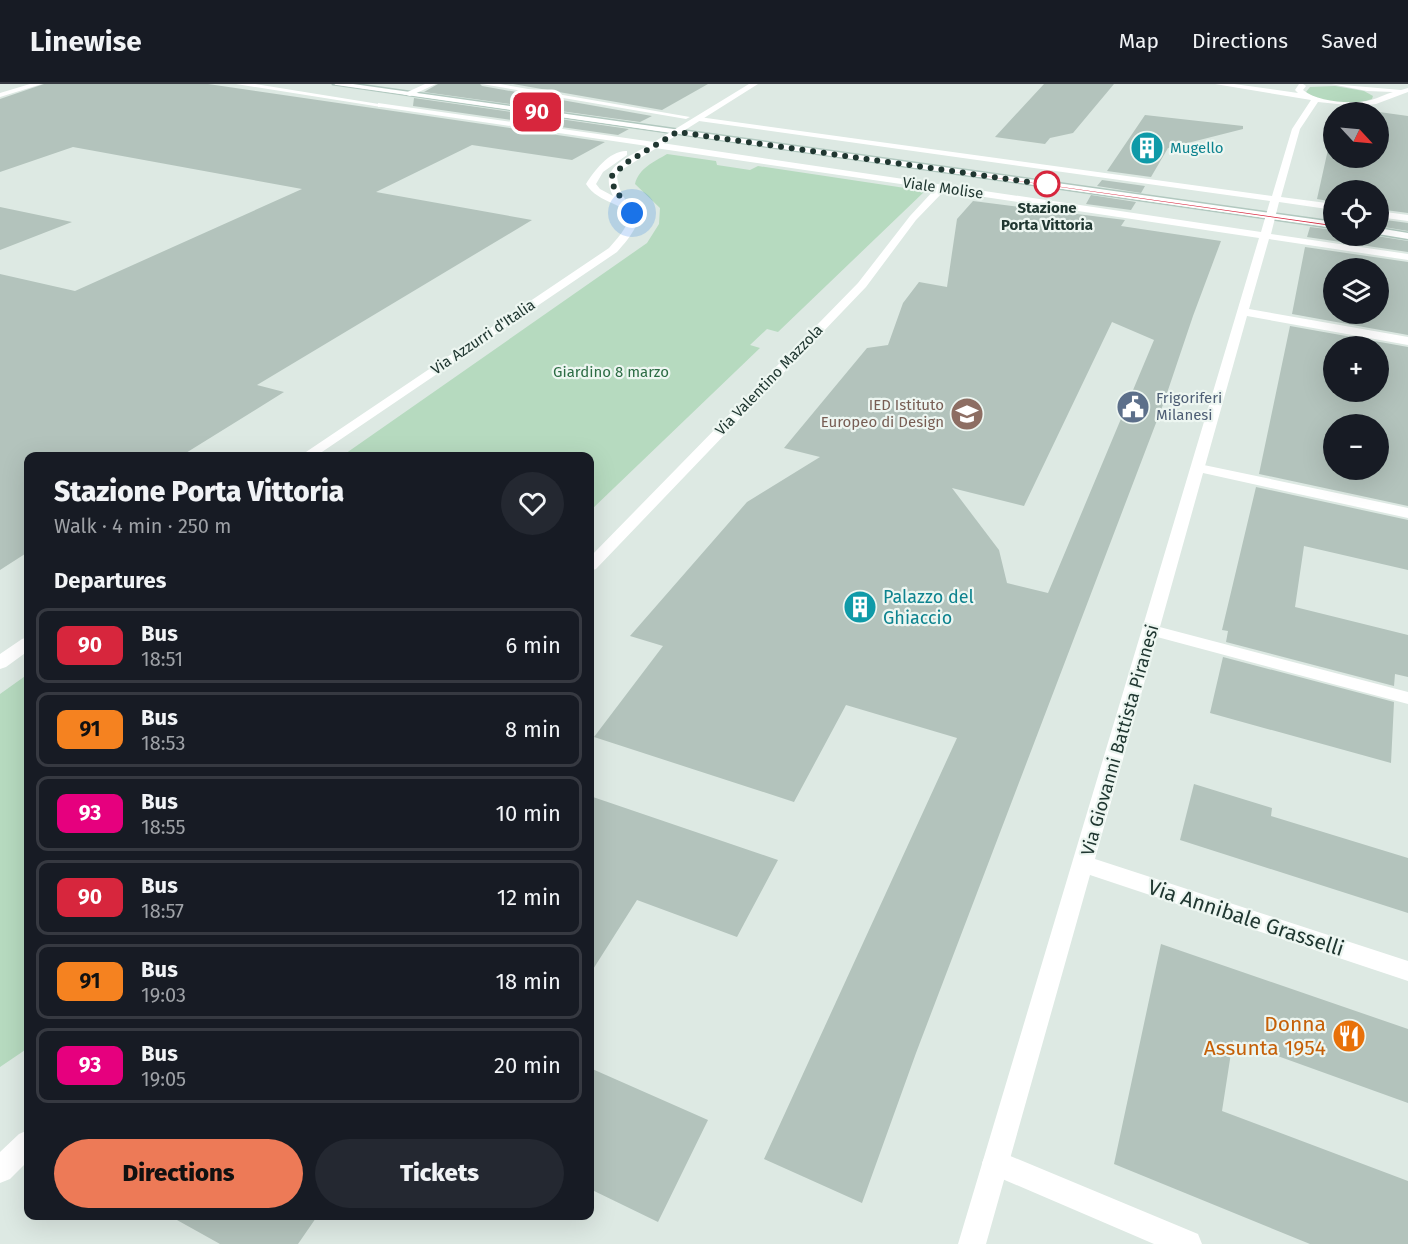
<!DOCTYPE html>
<html lang="en">
<head>
<meta charset="utf-8">
<style>
	body { margin:0; font-family:"Fira Sans",sans-serif; background:#242831; color:#f1f3f6; height:100vh; display:flex; flex-direction:column; font-size:22px; white-space:nowrap }
	* { box-sizing:border-box; margin:0 }
	p { font-size:20px; color:#9ea1a6 }
	.icon { flex:none; width:33px; height:33px; fill:none; stroke:currentColor; stroke-width:2; stroke-linecap:round; stroke-linejoin:round }
	.map { position:relative; flex:1; overflow:hidden }
	.sheet { position:absolute; left:24px; top:368px; width:570px; height:768px; display:flex; flex-direction:column; background:#171b24; border-radius:12px; box-shadow:0 6px 24px #0002 }
	.sheet>* { flex:none }
	.badge { padding:0 12px; border-radius:9px; font-size:21px; line-height:39px }
	.needle { width:39px; rotate:116deg }
	.buttons { position:absolute; left:1323px; top:18px; display:grid; gap:12px }
	.buttons a { display:grid; place-items:center; width:66px; height:66px; border-radius:50%; background:#171b24; box-shadow:0 6px 24px #0002; font-size:30px }
	.you { position:absolute; width:30px; height:30px; margin:-15px; border:4px solid #fff; border-radius:50%; background:#1a73e8; box-shadow:0 0 0 9px #1a73e833 }
	.map>.badge { position:absolute; translate:-50% -50%; box-shadow:0 0 0 3px #fff }
	h2 { padding:0 30px; font-size:22px; line-height:54px }
	.round { display:grid; place-items:center; flex:none; width:63px; height:63px; border-radius:32px; background:#242831 }
	.overview { display:flex; align-items:center; justify-content:space-between; height:102px; padding:0 30px }
	h1 { font-size:28px; font-weight:800; line-height:45px }
	.primary-button { display:flex; gap:12px; margin-top:auto; padding:12px 30px }
	.primary-button a { flex:1; height:69px; border-radius:36px; background:#ed7a57; color:#111; font-size:24px; font-weight:800; line-height:69px; text-align:center }
	.primary-button a+a { background:#242831; color:#f1f3f6 }
	ul { padding:0; list-style:none }
	li { display:flex; align-items:center; gap:18px; height:75px; margin:0 12px 9px; padding:0 18px; border:3px solid #363941; border-radius:12px }
	li div { flex:1 }
	li b { display:block; font-size:22px }
	li em { font-style:normal }
	li .badge { min-width:66px; font-weight:700; text-align:center }
	header { display:flex; align-items:center; gap:36px; box-sizing:border-box; height:84px; padding:0 30px; background:#171b24; border-bottom:2px solid #363941 }
	header strong { font-size:28px }
	nav { display:flex; gap:33px; margin-inline-start:auto; font-size:21px }
	.map>svg:first-child { display:block }
	.green { fill:#b6dabf }
	.building { fill:#b3c3bc; fill-rule:evenodd }
	.lines { fill:none; stroke-linecap:round; stroke-linejoin:round }
	.secondary-casing { stroke:#b1c8bf; stroke-width:3 }
	.service { fill:#fff; fill-rule:evenodd }
	.minor { fill:#fff; fill-rule:evenodd }
	.tertiary { fill:#fff; fill-rule:evenodd }
	.secondary { fill:#fff; fill-rule:evenodd }
	.line { fill:#d7263d; stroke:#fff; stroke-width:1.5 }
	.walk { stroke:#203731; stroke-width:6; stroke-dasharray:0 10.8 }
	.stop-dot { fill:#fff; stroke:#d7263d; stroke-width:3 }
	.labels { text-anchor:middle; stroke-width:4.5; stroke-linejoin:round; paint-order:stroke }
	.far-culture-label { font-size:15px; fill:#0d838f; stroke:#edf6f1; text-anchor:start }
	.far-street-label { font-size:15px; fill:#203731; stroke:#edf6f1 }
	.far-stop-label { font-size:15px; font-weight:bold; fill:#203731; stroke:#edf6f1 }
	.far-park-label { font-size:15px; fill:#2c6c44; stroke:#edf6f1 }
	.far-service-label { font-size:15px; fill:#4e5e75; stroke:#edf6f1; text-anchor:start }
	.far-education-label { font-size:15px; fill:#785e54; stroke:#edf6f1; text-anchor:end }
	.culture-label { font-size:18px; fill:#0d838f; stroke:#edf6f1; text-anchor:start }
	.street-label { font-size:18px; fill:#203731; stroke:#edf6f1 }
	.near-street-label { font-size:21px; fill:#203731; stroke:#edf6f1 }
	.near-food-label { font-size:21px; fill:#c56008; stroke:#edf6f1; text-anchor:end }
</style>
</head>
<body>
<header>
<strong>Linewise</strong>
<nav><a>Map</a><a>Directions</a><a>Saved</a></nav>
</header>
<div class="map">
<svg width="1408" height="1160" viewBox="0 0 1408 1160">
	<rect width="100%" height="100%" fill="#dde9e3"/>
	<!-- green -->
	<path class="green" d="M1335,2L1364,7L1373,12L1372,15C1354,22 1321,20 1306,8L1310,3Z
		M667,70L716,77L717,81L750,86L758,82L925,107L778,248L767,245L750,261L760,264L590,427V372H342L647,159L659,140L660,124L635,100C639,84 654,78 667,70Z
		M28,590V964L0,983V610Z"/>
	<!-- building -->
	<path class="building" d="M44,0H208L605,58L572,76L472,61L376,108L532,136L257,301L284,308L181,372H28V468L0,486V190L75,207L302,105L73,63L0,88V15Z
		M438,0H480L482,2L652,32L640,38L424,8Z
		M513,0H708L662,26Z
		M1044,0H1114L1073,49L1050,54L1045,60L995,53Z
		M414,14L629,45L618,51L413,22Z
		M1379,28L1408,32V129L1378,125V106H1334V118L1317,115L1331,52H1334V74H1378Z
		M1145,31L1243,42V45L1168,64L1151,93L1107,87Z
		M1102,96L1145,102L1141,109L1097,102Z
		M1091,111L1136,118L1131,126L1086,120Z
		M973,117L1125,136L1121,142L1221,157L1193,232L1164,318L916,969L862,1119L764,1075L957,654L846,621L794,718L594,653L663,562L630,552L747,418L820,373L784,364L867,264L888,261L903,219L919,198L947,203L957,135ZM1112,238L1154,256L1048,509L1007,499L999,466L952,404L1024,422Z
		M0,123L72,138L0,166Z
		M1378,135L1408,139V147L1378,142Z
		M1310,143L1334,146V152H1376L1408,157V168L1307,153Z
		M1305,163L1408,178V251L1292,230ZM1334,184H1378V230H1334Z
		M1290,242L1408,263V422L1259,390ZM1334,262H1378V308H1334ZM1334,340H1378V386H1334Z
		M1256,403L1408,436V486L1304,462L1295,523L1408,551V593L1395,590L1394,602L1226,558L1228,547L1222,546Z
		M1223,573L1394,618L1391,679L1210,629Z
		M1194,700L1272,724L1271,732L1408,774V829L1180,756Z
		M590,712L778,776L737,853L637,816L590,890Z
		M1161,860L1408,945V1019L1233,956L1222,1027L1408,1097V1160H1310L1114,1080Z
		M590,984L708,1036L658,1138L590,1105Z
		M168,1131H318L298,1160H220Z"/>
	<g class="lines">
		<defs>
			<path id="secondary" d="M333,0H353L1334,138V144Z
				M1378,144L1408,149V155L1378,150Z"/>
		</defs>
		<!-- secondary casing -->
		<use href="#secondary" class="secondary-casing"/>
		<!-- service -->
		<path class="service" d="M1199,380L1408,424V434L1194,387L1192,384L1194,381Z
			M1152,541L1408,608V620L1146,550L1143,546L1146,542Z
			M996,1066L1198,1150L1202,1160H1154L986,1088L982,1079L986,1070Z"/>
		<!-- minor -->
		<path class="minor" d="M236,0H255L385,21L381,23Z
			M425,0H436L410,12L403,10Z
			M482,0H500L690,33L686,35Z
			M1215,0H1234L1298,9L1295,6L1299,0H1303L1306,2L1303,6C1317,18 1353,21 1371,16C1378,14 1386,10 1393,8L1367,7L1331,0L1401,6L1408,4V8L1376,20L1357,22L1318,18L1300,45L1281,113L1334,120V126L1279,118L1271,150L1408,170V176L1269,155L1249,225L1408,253V261L1247,232L1095,775L1408,877V897L1090,791L986,1160H958L1259,154L944,107L916,136L866,203L596,485L590,487V473L858,199L910,132L935,105L655,64L651,61L655,58L1261,148L1270,117L699,37L695,35L699,33L1272,112L1292,45L1311,16Z
			M1378,127L1408,131V137L1378,133Z
			M28,1046V1077L10,1095L0,1099V1068L19,1050Z"/>
		<!-- tertiary -->
		<path class="tertiary" d="M30,0H42L0,13V9Z
			M749,0H758L620,87L617,92C621,133 660,121 617,168L316,372H300L609,164C656,114 604,129 586,100C594,87 610,66 627,67V71L603,88L596,100L600,105L613,112C598,83 626,75 647,62L381,23H378V19L654,58Z
			M28,553V567L6,583L0,585V570L22,555Z"/>
		<!-- secondary -->
		<use href="#secondary" class="secondary"/>
	</g>
	<!-- line -->
	<path class="line" d="M335,0H337L1337,141L1334,143Z"/>
	<g class="lines">
		<!-- walk -->
		<path class="walk" d="M632,129L614,104L612,92L626,79L677,48L1057,102L1047,100"/>
	</g>
	<!-- icons -->
	<defs>
		<symbol id="building-disc" viewBox="-11 -11 22 22"><circle r="9.5" fill="#0f9aa8" stroke="#edf6f1"/><path d="M-4-6H4V6H1V3H-1V6H-4ZM-2.5-4.3h1.7v1.8h-1.7ZM.8-4.3h1.7v1.8H.8ZM-2.5-1h1.7V.8h-1.7ZM.8-1h1.7V.8H.8Z" fill="#fff"/></symbol>
		<symbol id="civic-disc" viewBox="-11 -11 22 22"><circle r="9.5" fill="#5c6f8a" stroke="#edf6f1"/><path d="M-.6-6.5H3V-4.5H.6V-3L4-1V1h2V6H-6V1h2V-1L-.6-3ZM-1.2 2.5V6h2.4V2.5Z" fill="#fff"/></symbol>
		<symbol id="school-disc" viewBox="-11 -11 22 22"><circle r="9.5" fill="#8d6e63" stroke="#edf6f1"/><path d="M0-5L7-2L0 1L-7-2ZM-4 1L0 2.5L4 1V4Q0 6-4 4Z" fill="#fff"/></symbol>
		<symbol id="restaurant-disc" viewBox="-11 -11 22 22"><circle r="9.5" fill="#e8710a" stroke="#edf6f1"/><path d="M-5-6h1v4h1v-4h1v4h1v-4h1v5L-1.5 .5V6h-2V.5L-5-1ZM5-6V6H3V1.5H1.5Q1.5-4 5-6Z" fill="#fff"/></symbol>
	</defs>
	<g fill-rule="evenodd">
		<use href="#building-disc" x="1128" y="45" width="38" height="38"/>
		<use href="#civic-disc" x="1114" y="304" width="38" height="38"/>
		<use href="#school-disc" x="948" y="311" width="38" height="38"/>
		<use href="#building-disc" x="841" y="504" width="38" height="38"/>
		<use href="#restaurant-disc" x="1330" y="933" width="38" height="38"/>
	</g>
	<!-- markers -->
	<circle class="stop-dot" cx="1047" cy="100" r="12"/>
	<g class="labels">
		<!-- far-culture labels -->
		<g class="far-culture-label">
			<text x="1170" y="69">Mugello</text>
		</g>
		<!-- far-street labels -->
		<g class="far-street-label">
			<text transform="translate(943 104) rotate(8)" y="5">Viale Molise</text>
			<text transform="translate(483 253) rotate(-34)" y="5">Via Azzurri d'Italia</text>
			<text transform="translate(769 296) rotate(-46)" y="5">Via Valentino Mazzola</text>
		</g>
		<!-- far-stop labels -->
		<g class="far-stop-label">
			<text x="1047" y="129">Stazione<tspan x="1047" dy="17">Porta Vittoria</tspan></text>
		</g>
		<!-- far-park labels -->
		<g class="far-park-label">
			<text x="611" y="293">Giardino 8 marzo</text>
		</g>
		<!-- far-service labels -->
		<g class="far-service-label">
			<text x="1156" y="319">Frigoriferi<tspan x="1156" dy="17">Milanesi</tspan></text>
		</g>
		<!-- far-education labels -->
		<g class="far-education-label">
			<text x="944" y="326">IED Istituto<tspan x="944" dy="17">Europeo di Design</tspan></text>
		</g>
		<!-- culture labels -->
		<g class="culture-label">
			<text x="883" y="519">Palazzo del<tspan x="883" dy="21">Ghiaccio</tspan></text>
		</g>
		<!-- street labels -->
		<g class="street-label">
			<text transform="translate(1120 656) rotate(-74)" y="6">Via Giovanni Battista Piranesi</text>
		</g>
		<!-- near-street labels -->
		<g class="near-street-label">
			<text transform="translate(1246 834) rotate(18)" y="7">Via Annibale Grasselli</text>
		</g>
		<!-- near-food labels -->
		<g class="near-food-label">
			<text x="1326" y="947">Donna<tspan x="1326" dy="24">Assunta 1954</tspan></text>
		</g>
	</g>
</svg>
<div class="buttons">
<a><svg class="needle" viewBox="-14 -14 28 28"><path d="M0-13l5 13h-10z" fill="#e53935"/><path d="M0 13l5-13h-10z" fill="#9ea1a6"/></svg></a>
<a><svg class="icon" aria-label="locate" viewBox="0 0 24 24"><circle cx="12" cy="12" r="6"/><path d="M12 2v4M12 18v4M2 12h4M18 12h4"/></svg></a>
<a><svg class="icon" aria-label="layers" viewBox="0 0 24 24"><path d="M12 4l9 5-9 5-9-5zM3 14l9 5 9-5"/></svg></a>
<a>+</a>
<a>−</a>
</div>
<div class="you" style="left:632px;top:129px"></div>
<b class="badge" style="left:537px;top:28px;background:#d7263d;color:#fff">90</b>
<section class="sheet">
<div class="overview"><div><h1>Stazione Porta Vittoria</h1><p>Walk · 4 min · 250 m</p></div><a class="round"><svg class="icon" aria-label="heart" viewBox="0 0 24 24"><path d="M12 20l-8-8c-3-5 5-10 8-4 3-6 11-1 8 4z"/></svg></a></div>
<h2>Departures</h2>
<ul>
<li><span class="badge" style="background:#d7263d;color:#fff">90</span><div><b>Bus</b><p>18:51</p></div><em>6 min</em></li>
<li><span class="badge" style="background:#f58220;color:#111">91</span><div><b>Bus</b><p>18:53</p></div><em>8 min</em></li>
<li><span class="badge" style="background:#e6007e;color:#fff">93</span><div><b>Bus</b><p>18:55</p></div><em>10 min</em></li>
<li><span class="badge" style="background:#d7263d;color:#fff">90</span><div><b>Bus</b><p>18:57</p></div><em>12 min</em></li>
<li><span class="badge" style="background:#f58220;color:#111">91</span><div><b>Bus</b><p>19:03</p></div><em>18 min</em></li>
<li><span class="badge" style="background:#e6007e;color:#fff">93</span><div><b>Bus</b><p>19:05</p></div><em>20 min</em></li>
</ul>
<div class="primary-button"><a>Directions</a><a>Tickets</a></div>
</section>
</div>
</body>
</html>
